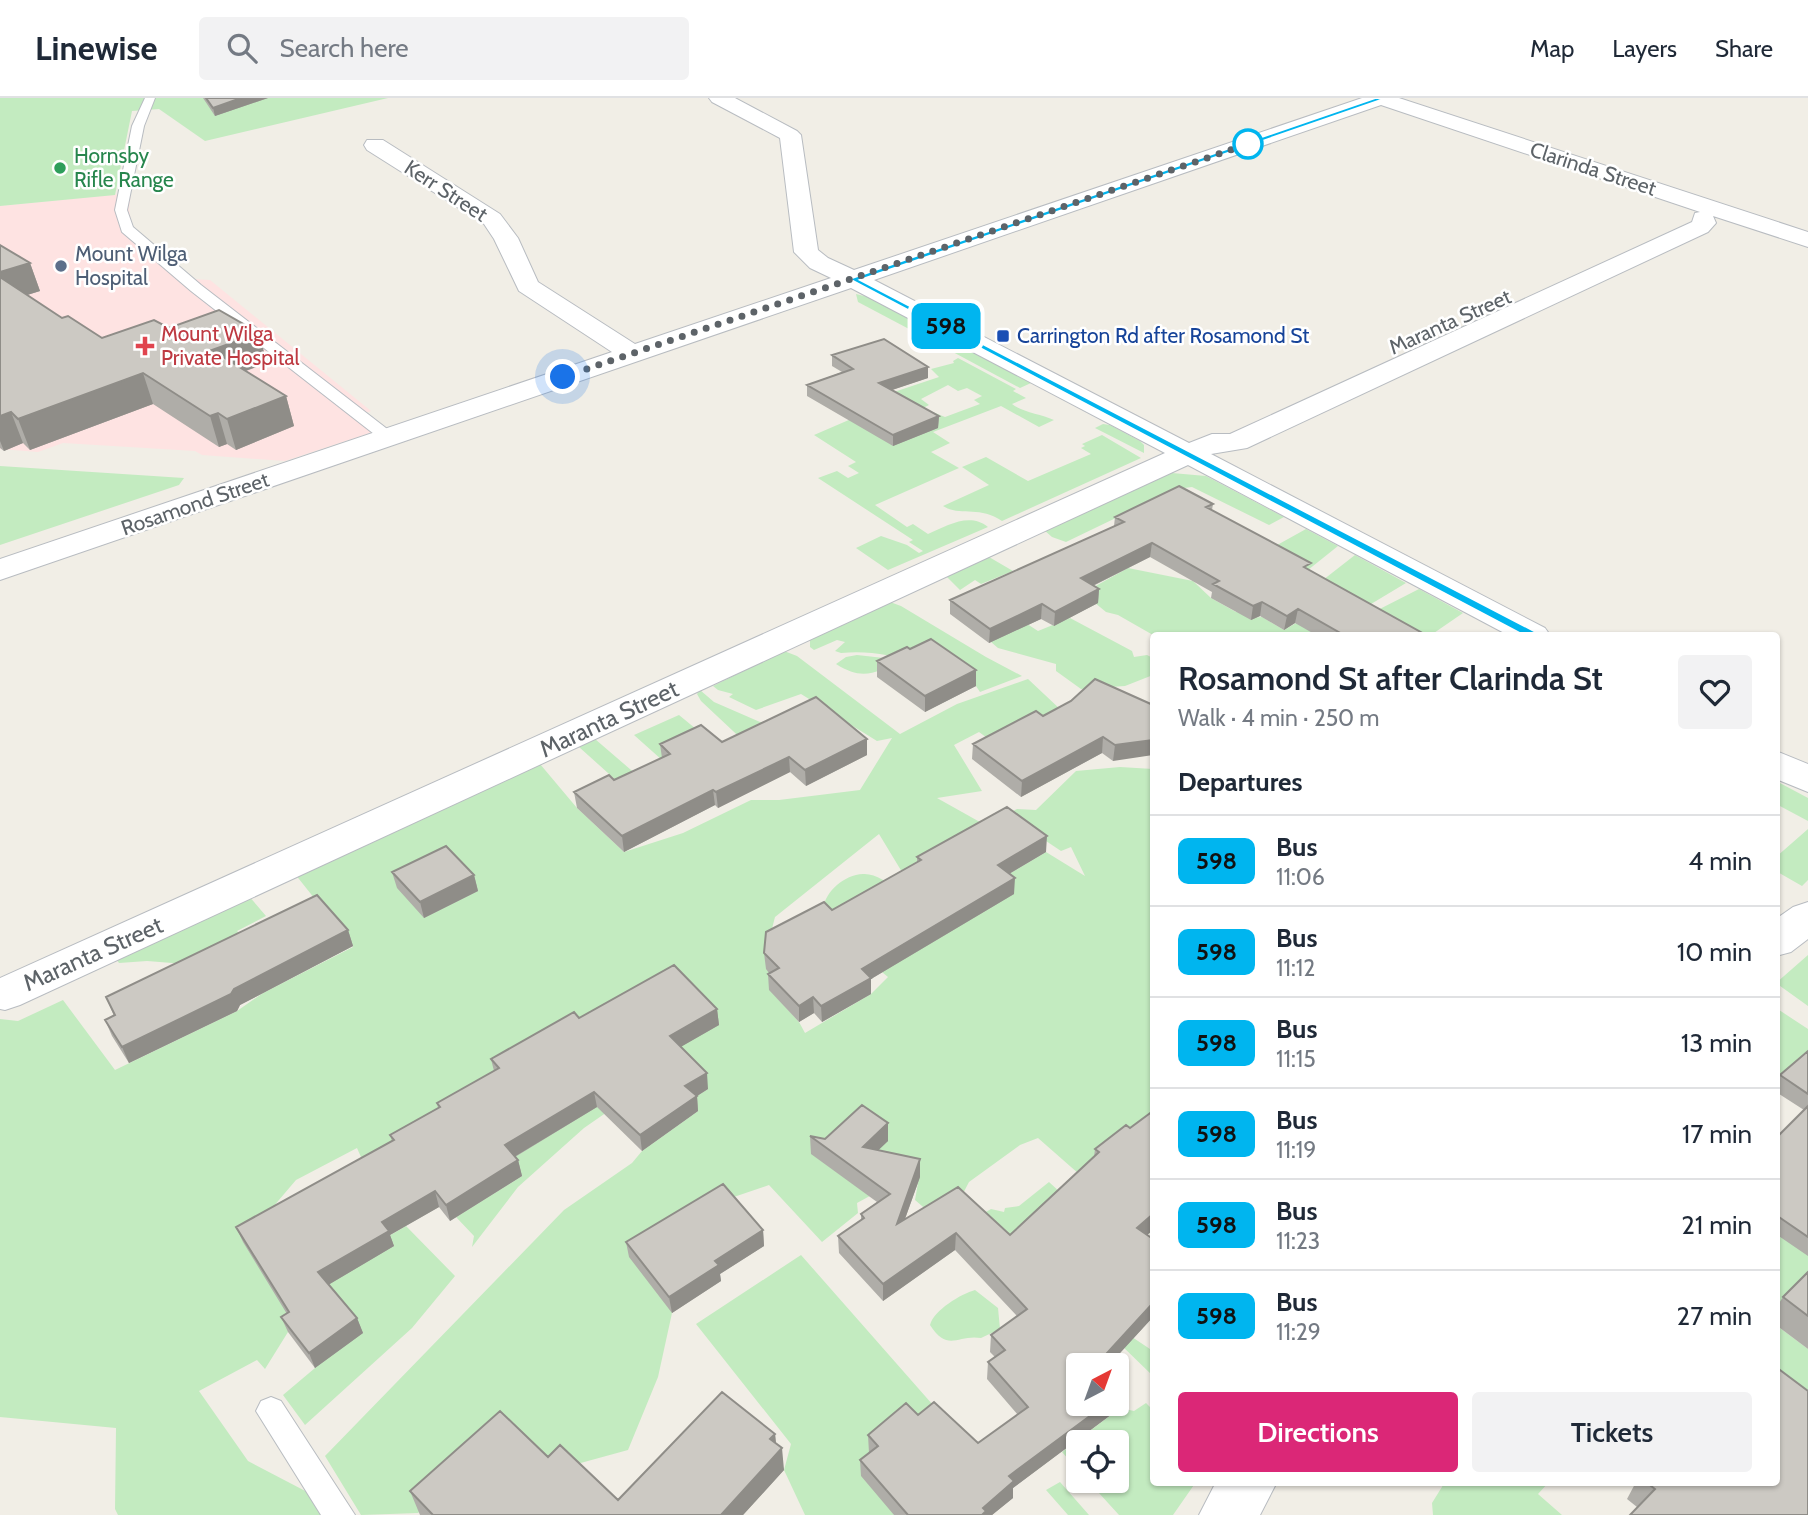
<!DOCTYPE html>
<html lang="en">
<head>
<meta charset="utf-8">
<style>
	body { margin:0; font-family:Cabin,sans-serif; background:#f2f2f3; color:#1f2937; height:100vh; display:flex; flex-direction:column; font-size:26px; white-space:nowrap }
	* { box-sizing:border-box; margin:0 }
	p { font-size:23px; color:#747a83 }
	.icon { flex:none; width:38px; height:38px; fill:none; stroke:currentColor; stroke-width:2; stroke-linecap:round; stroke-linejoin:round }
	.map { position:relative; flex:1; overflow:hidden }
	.drawer { position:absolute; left:1150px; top:534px; width:630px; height:854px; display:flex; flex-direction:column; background:#fff; border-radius:7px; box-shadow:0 2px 5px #0004 }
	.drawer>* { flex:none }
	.badge { padding:0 14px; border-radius:10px; font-size:24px; line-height:46px }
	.needle { width:46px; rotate:41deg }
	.fabs { position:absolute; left:1066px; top:1255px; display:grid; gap:14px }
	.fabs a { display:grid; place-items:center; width:63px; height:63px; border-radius:7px; background:#fff; box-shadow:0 2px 5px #0004; font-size:35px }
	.you { position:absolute; width:35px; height:35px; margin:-18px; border:5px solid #fff; border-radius:50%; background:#1a73e8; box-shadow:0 0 0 10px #1a73e833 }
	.map>.badge { position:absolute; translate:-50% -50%; box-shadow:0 0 0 4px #fff }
	h2 { padding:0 28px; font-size:26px; line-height:63px }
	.round { display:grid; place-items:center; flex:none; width:74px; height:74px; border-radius:7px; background:#f2f2f3 }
	.head { display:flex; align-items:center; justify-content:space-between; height:119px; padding:0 28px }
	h1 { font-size:33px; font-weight:600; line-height:52px }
	.cta { display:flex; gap:14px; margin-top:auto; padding:14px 28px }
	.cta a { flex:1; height:80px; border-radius:7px; background:#db2777; color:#fff; font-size:28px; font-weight:600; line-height:80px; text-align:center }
	.cta a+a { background:#f2f2f3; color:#1f2937 }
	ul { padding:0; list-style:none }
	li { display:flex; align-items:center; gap:21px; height:91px; padding:0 28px; border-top:2px solid #e0e1e3 }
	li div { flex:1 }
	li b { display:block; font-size:26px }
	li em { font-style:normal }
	li .badge { min-width:77px; font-weight:700; text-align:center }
	header { display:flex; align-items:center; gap:42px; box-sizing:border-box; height:98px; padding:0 35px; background:#fff; border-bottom:2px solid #e0e1e3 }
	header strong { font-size:33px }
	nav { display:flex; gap:38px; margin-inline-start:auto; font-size:24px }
	.search { width:490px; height:63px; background:#f2f2f3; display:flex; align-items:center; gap:18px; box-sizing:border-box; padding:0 24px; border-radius:7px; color:#747a83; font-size:26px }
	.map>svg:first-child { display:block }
	.medical { fill:#fee3e2 }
	.green { fill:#c3ebc0; fill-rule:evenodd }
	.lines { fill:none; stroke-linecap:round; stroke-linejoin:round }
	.lane-casing { stroke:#b8bcc1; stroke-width:2 }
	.street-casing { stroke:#b8bcc1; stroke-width:2 }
	.lane { fill:#fff; fill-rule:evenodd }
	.street { fill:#fff; fill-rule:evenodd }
	.wall { fill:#afada8 }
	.shaded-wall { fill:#8f8d88 }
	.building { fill:#ccc9c3; stroke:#8f8d88; stroke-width:2 }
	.line { fill:#00b5ef; stroke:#fff; stroke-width:2 }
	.walk { stroke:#5d6368; stroke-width:7; stroke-dasharray:0 12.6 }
	.stop-dot { fill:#fff; stroke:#00b5ef; stroke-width:3.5 }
	.leisure-dot { fill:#2e9e5b; stroke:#fff; stroke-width:2.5 }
	.service-dot { fill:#5c6f8a; stroke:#fff; stroke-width:2.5 }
	.transit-dot { fill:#1a4fb4; stroke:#fff; stroke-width:2.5 }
	.health-dot { fill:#e0444e; stroke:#fff; stroke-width:2.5 }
	.labels { text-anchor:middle; stroke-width:5; stroke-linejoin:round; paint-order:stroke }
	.far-leisure-label { font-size:21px; fill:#27864d; stroke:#fff; text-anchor:start }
	.far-street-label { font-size:21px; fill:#5d6368; stroke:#fff }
	.far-service-label { font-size:21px; fill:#4e5e75; stroke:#fff; text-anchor:start }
	.far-health-label { font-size:21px; fill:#be3a42; stroke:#fff; text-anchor:start }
	.far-transit-label { font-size:21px; fill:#164399; stroke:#fff; text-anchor:start }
	.street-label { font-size:24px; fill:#5d6368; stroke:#fff }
</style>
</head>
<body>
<header>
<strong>Linewise</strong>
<div class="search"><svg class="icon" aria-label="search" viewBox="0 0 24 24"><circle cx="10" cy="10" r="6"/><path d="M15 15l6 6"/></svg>Search here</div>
<nav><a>Map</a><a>Layers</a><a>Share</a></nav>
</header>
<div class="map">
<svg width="1808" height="1417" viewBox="0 0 1808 1417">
	<rect width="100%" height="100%" fill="#f1eee6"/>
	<!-- medical -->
	<path class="medical" d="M131,95L129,111L132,129L193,181L210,182L371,313L366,315L385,330L285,363L202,357L195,353L63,345L38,354L0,351V108Z"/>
	<!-- green -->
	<path class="green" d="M0,0H388L205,43L159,11L132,13L115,97L0,108Z
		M856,196L868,199L938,235L926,240L858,204Z
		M950,242L1031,285L1020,290L938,246Z
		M958,260L1016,291L1013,293L1026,300L1012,306C1022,314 1041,316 1054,322L1039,329L1001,308L933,334L950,345L931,354L959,370L875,407L907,429L913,426L928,436C947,428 969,414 988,429L888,472L856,450L881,438L907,447L919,455L923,453L909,444L913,442L818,380L837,373L848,380L859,375L848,368L856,364L814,337L872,312L885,297L939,279L931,271L954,265L953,263ZM948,287L958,293L967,290L982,298L974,302L980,306L945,319L923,310L929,307L921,301Z
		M1103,326L1110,327L1140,343L1144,347V355L1095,330Z
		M1102,337L1141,360L1002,423C979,407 960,419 943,408L989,387L962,369L986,359L1028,383L1091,356L1081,350L1085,348L1082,346Z
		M0,368L184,380L179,387L0,447Z
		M1172,375L1206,378L1284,419L1269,427L1192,389L1176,391L1066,444L1052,439L1044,432Z
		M1306,431L1338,448L1303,476L1263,455Z
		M1355,457L1406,485L1371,506L1314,489Z
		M989,459L1013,473L981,486L975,482L960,492L946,478Z
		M1128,470L1193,483L1211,500L1236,514L1238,512L1251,520L1262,519L1284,532L1303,521L1329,537H1153L1118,517L1106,514L1083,495Z
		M1419,491L1463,515L1431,537H1396L1364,519Z
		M890,504L901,508L986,559L1022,578L980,594L976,588C931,570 890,550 841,555L835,553L845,544L837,542L814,552L810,549V542Z
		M1070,520L1132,553L1134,559L1147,557L1153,560V577L1125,588L1081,591L1056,573V566L998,550L991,544L1021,522L1038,533Z
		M784,553L797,558L900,636L957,606L1028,581L1061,612L998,648L979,634L954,647L982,693L937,700L987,728L902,774L879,736L775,819L767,850L768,873L780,886L770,892L799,924L805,935L871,896L888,879L877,870L823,810C826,793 844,777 863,776C875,775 888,785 898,791L907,859L1013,796L997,783L1046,754L1085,778L1071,749L1061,753L1019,725L1009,715L1017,711L1036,712L1076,673L1120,669L1153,671V1138L1120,1112L1038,1040L1020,1047L969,1084L957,1107L936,1120L915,1102L919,1079L890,1087L857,1105L858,1115L822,1144L769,1087L725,1102L672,1215L658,1279L628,1352L566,1369L506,1336L418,1415L361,1417L325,1358L564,1112L632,1065L642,1053L698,1013L690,1002L708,991L659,978L584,1030L518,1089L472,1149L474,1138L456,1119L522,1078L368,1075L357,1050L296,1082L243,1144L387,1139L406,1128L455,1178L412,1230L305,1327L283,1297L315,1270L334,1202L288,1234L265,1271L257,1262L199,1293L248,1363L311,1396L326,1417H118L115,1411L116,1330L0,1319V921L18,923L63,902L115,972L237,913L263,895L353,849L295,776L540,666L577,710L624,754L683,735L751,702H779L860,692L892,640L877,643L801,596L756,612L729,599L733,596L718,592L713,588Z
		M857,557L902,562C875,575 863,583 836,566L846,559Z
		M700,592L714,604L760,624H768L749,648L701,603L697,596Z
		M679,617L707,640L662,662L634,637Z
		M595,641L645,684L628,693L579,649Z
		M1776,683L1808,700V723L1776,706Z
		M1808,731V782L1802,788L1776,773V759Z
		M248,797L266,818L237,833L250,848L185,866L147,863L119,865L114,858Z
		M1808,857V908L1776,885Z
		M1776,910L1808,931V960L1776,988Z
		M1049,1084L1061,1095L1058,1170L979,1118L991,1111L1004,1114L1005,1110L1019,1108Z
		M1776,1136L1808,1150V1183L1776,1215Z
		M801,1157L940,1315L878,1364L894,1417H805L784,1372L791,1346L696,1226Z
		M975,1192L998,1210L1000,1231L981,1240C958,1236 948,1255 930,1227C934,1212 961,1196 975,1192Z
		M1776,1227L1808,1251V1327L1776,1303Z
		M1132,1239L1153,1253V1278L1121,1247Z
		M1146,1305L1153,1312V1384H1196L1173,1417H1119L1088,1383L1116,1382V1344H1078V1372L1062,1354L1120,1310L1134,1313Z
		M1060,1384L1089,1417H1068L1046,1392Z
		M1445,1384H1549L1538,1396L1562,1417H1433L1432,1405Z"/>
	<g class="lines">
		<defs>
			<path id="lane" d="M145,0H155L144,28L127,112L133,129L201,187L395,337L397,340L395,343H383L191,193L122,134L115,112L132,28Z
				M271,1299L281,1303L355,1417H321L256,1313L261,1303Z"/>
			<path id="street" d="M709,0H735L797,33L801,37L818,152L828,160L854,172L1362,0H1399L1808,134V149L1713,118L1716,125L1708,134L1247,350L1211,356L1545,530L1550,537H1508L1188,367L20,907L5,912L0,911V880L1165,355L851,190L0,482V461L612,254L519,193L494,141L484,126L367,52L364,47L367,42H383L500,116L518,140L538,184L635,246L831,180L810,170L794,154L780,40L712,4ZM1381,7L1700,114L1695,115L1692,124L1230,336H1212L1189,345L874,182Z
				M1776,653L1808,666V694L1776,681Z
				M1808,804V841L1791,854L1776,858V821L1793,809Z
				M1216,1384H1277L1260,1417H1199Z"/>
		</defs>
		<!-- lane casing -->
		<use href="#lane" class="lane-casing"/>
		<!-- street casing -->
		<use href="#street" class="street-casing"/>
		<!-- lane -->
		<use href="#lane" class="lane"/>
		<!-- street -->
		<use href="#street" class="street"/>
	</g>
	<!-- wall -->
	<path class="wall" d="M203,0H268L215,18Z
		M0,147L30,165L40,193L27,197L62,220L102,240L169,230L267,265L246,273L286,298L294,328L236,352L227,346L219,349L153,306L30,352L23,345L4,353L0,350Z
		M832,257L928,280L892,292L939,318L938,330L893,348L807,298V287L842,274L832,268Z
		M1213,406L1212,412L1309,472L1426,537H1316L1295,525L1284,532L1260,518L1251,522L1211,500L1212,494L1150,459L1093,488L1099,491L1098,505L1054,528L1041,521L989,545L950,516V502L1114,428L1115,419Z
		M910,551L976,588L925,614L877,579V563Z
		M1153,607L1113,663L1102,655L1021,699L972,661L973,646L1043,618Z
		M867,641V657L806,688L790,674L718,710L715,707L624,754L577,710L574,694L614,682L662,660L660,646Z
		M1046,754L1009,776L1014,796L871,881V896L822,924L814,915L799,924L769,892L768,876L769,875L766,871L764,855L832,812L917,764V759Z
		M392,774L474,777L478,793L424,820L397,790Z
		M348,832L353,848L240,907L237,913L129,965L112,938L105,922L114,918L106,899Z
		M717,911L719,927L680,949L708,991L697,998L698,1013L642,1053L597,1009L515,1059L518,1062L522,1078L450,1123L439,1109L390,1137L394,1148L328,1187L357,1220L363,1235L315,1270L288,1234L281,1219L287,1216L243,1144L236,1129L392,1043L390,1037L438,1010L437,1005L494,973L491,961L579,920Z
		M1808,953V1158L1776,1136V1040L1804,1012L1776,994V984L1780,977Z
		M1153,1013V1132L1147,1137L1153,1141V1219L1109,1267H1078L1120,1310L1013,1390V1400L992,1417H894L861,1378L860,1362L869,1355L868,1337L918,1317L978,1345L1018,1317L987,1281L988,1264L995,1259L990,1254L991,1237L1017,1218L955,1152L883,1203L839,1155L838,1138L861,1122V1116L877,1104L811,1056L810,1038L825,1041L888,1043L878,1052L920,1079L905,1121L1010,1137L1094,1059L1095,1051L1130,1030Z
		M763,1132L764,1148L720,1176L721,1183L672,1215L629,1159L626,1144Z
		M1808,1174V1251L1776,1227V1210L1783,1199Z
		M775,1336L776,1346L784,1372L743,1417H420L410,1393L548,1359L618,1402Z
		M1636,1384H1776L1637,1409L1627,1401Z"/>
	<!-- shaded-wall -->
	<path class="shaded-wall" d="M241,0H268L215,18L213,10Z
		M30,165L40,193L5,204L0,189V174Z
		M259,235L267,265L220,282L212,252Z
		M928,269V280L880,296L879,285Z
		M143,275L153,306L30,352L18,321Z
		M286,298L294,328L236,352L227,321Z
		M11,314L23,345L4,353L0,343V318Z
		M218,315L227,346L219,349L210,318Z
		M939,318L938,330L893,348V337Z
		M1152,445L1150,459L1080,494L1081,480Z
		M1099,491L1098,505L1054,528L1055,514Z
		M1262,504L1260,518L1251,522L1253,508Z
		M1042,506L1041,521L989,545L990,531Z
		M1298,511L1295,525L1284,532L1287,518Z
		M976,572V588L925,614V598Z
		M1103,639L1102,655L1021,699L1022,683Z
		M867,641V657L806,688L805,672Z
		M1153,642V657L1113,663L1115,647Z
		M789,659L790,674L718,710L716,694Z
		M713,692L715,707L624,754L622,738Z
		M1047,738L1046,754L997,783L998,767Z
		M474,777L478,793L424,820L420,804Z
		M1015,780L1014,796L871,881V896L822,924L821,908L862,871Z
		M348,832L353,848L240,907L237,913L129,965L122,949Z
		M813,899L814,915L799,924V908Z
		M717,911L719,927L672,954L670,938Z
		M707,975L708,991L697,998L698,1013L642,1053L640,1037L685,988Z
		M594,994L597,1009L509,1062L505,1047Z
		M888,1025V1043L863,1067V1049Z
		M920,1061V1079L897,1143V1126Z
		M518,1062L522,1078L450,1123L446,1107Z
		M435,1093L439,1109L390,1137L394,1148L323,1190L318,1174L382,1124Z
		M1153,1116V1132L1135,1147L1137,1130Z
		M763,1132L764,1148L720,1176L721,1183L672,1215L669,1199L715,1163Z
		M956,1135L955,1152L883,1203V1186Z
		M1153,1205V1219L1109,1267H1097Z
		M357,1220L363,1235L315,1270L309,1255Z
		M1123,1293L1120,1310L1013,1390V1400L992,1417H982L983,1410L1009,1378L1106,1306H1116V1298Z
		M775,1336L777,1355L782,1350L784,1372L743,1417H721Z"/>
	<!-- building -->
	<path class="building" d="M206,0H241L213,10Z
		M0,147L30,165L0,174Z
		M0,179L62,220L68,218L102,240L154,222L169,230L219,212L259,235L212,252L286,298L227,321L218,315L210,318L143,275L18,321L11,314L0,318Z
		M884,241L928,269L879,285L939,318L893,337L807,287L853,271L832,257Z
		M1179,388L1213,406L1206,409L1311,465L1304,469L1426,537H1344L1298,511L1287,518L1262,504L1253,508L1213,486L1219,483L1152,445L1081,480L1099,491L1055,514L1042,506L990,531L950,502L1124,424L1115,419Z
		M931,541L976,572L925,598L877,563L907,549L910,551Z
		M1095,581L1153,607V642L1115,647L1103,639L1022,683L973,646L1036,613L1043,618L1071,603Z
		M816,599L867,641L805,672L789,659L716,694L713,692L622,738L574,694L609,677L614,682L670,656L660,646L701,627L722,644Z
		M1007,709L1047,738L998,767L1015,780L862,871L871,880L821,908L813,899L799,908L768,876L779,870L764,855L766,834L824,804L832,812L921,762L917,759Z
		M446,748L474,777L420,804L392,774Z
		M317,797L348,832L234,891L231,896L122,949L105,922L115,917L106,899Z
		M674,867L717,911L670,938L707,975L685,988L697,998L640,1037L594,994L505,1047L518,1062L446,1107L435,1093L382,1124L389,1133L318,1174L357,1220L309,1255L281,1219L289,1214L236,1129L394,1042L390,1037L440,1009L437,1005L499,970L491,961L574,914L579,920Z
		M1808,953V996L1780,977Z
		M862,1007L888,1025L863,1049L920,1061L897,1126L958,1089L1010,1137L1099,1054L1095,1051L1126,1027L1130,1030L1153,1013V1116L1137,1130L1153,1141V1205L1097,1266L1098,1267H1078V1306H1106L1009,1378L1014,1383L983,1410L986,1413L982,1417H908L860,1362L878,1348L868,1337L906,1305L918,1317L934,1304L978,1345L1028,1309L988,1264L1005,1252L991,1237L1027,1211L956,1135L883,1186L838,1138L864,1120L861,1116L890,1096L810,1038L825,1041Z
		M1808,1008V1139L1776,1117V1040Z
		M723,1086L763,1132L715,1163L719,1167L669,1199L626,1144Z
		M1808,1174V1218L1783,1199Z
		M1776,1269L1808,1293V1417H1630L1655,1391L1646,1384H1776Z
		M1116,1287L1123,1293L1116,1298Z
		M722,1294L775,1336L770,1341L782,1350L721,1417H433L410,1393L500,1313L548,1359L560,1347L618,1402Z"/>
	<!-- line -->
	<path class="line" d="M1375,0H1378L1384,1L860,182L1538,535V540H1529L849,181Z"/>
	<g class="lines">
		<!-- walk -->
		<path class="walk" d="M563,279L1248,46"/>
	</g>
	<!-- markers -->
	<circle class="stop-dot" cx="1248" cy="46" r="14"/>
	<circle class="leisure-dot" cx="60" cy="70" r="7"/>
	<circle class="service-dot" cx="61" cy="168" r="7"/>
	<rect class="transit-dot" x="996" y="231" width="14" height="14" rx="3.5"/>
	<path class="health-dot" d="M141.5 237.5h7v7h7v7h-7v7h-7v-7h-7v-7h7z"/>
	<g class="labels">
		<!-- far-leisure labels -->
		<g class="far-leisure-label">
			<text x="74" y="65">Hornsby<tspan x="74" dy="24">Rifle Range</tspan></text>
		</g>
		<!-- far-street labels -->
		<g class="far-street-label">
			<text transform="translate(1593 71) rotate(18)" y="7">Clarinda Street</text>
			<text transform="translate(446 93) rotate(33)" y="7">Kerr Street</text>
			<text transform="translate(1450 224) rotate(-24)" y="7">Maranta Street</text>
			<text transform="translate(195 406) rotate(-19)" y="7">Rosamond Street</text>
		</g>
		<!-- far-service labels -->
		<g class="far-service-label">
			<text x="75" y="163">Mount Wilga<tspan x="75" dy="24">Hospital</tspan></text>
		</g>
		<!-- far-health labels -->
		<g class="far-health-label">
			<text x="161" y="243">Mount Wilga<tspan x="161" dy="24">Private Hospital</tspan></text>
		</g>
		<!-- far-transit labels -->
		<g class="far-transit-label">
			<text x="1017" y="245">Carrington Rd after Rosamond St</text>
		</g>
		<!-- street labels -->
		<g class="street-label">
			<text transform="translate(609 621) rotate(-25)" y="8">Maranta Street</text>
			<text transform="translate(93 856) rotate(-24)" y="8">Maranta Street</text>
		</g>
	</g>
</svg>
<div class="fabs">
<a><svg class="needle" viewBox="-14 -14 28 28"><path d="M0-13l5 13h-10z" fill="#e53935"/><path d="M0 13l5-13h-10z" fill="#747a83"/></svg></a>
<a><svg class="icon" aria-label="locate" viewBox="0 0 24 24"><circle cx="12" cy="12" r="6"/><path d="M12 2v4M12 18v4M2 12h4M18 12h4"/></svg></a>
</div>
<div class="you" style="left:563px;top:279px"></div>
<b class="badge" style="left:946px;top:228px;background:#00b5ef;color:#111">598</b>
<section class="drawer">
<div class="head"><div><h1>Rosamond St after Clarinda St</h1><p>Walk · 4 min · 250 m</p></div><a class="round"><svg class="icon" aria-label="heart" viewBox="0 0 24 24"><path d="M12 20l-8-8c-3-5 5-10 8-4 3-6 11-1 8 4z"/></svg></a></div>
<h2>Departures</h2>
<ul>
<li><span class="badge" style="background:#00b5ef;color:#111">598</span><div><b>Bus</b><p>11:06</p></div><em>4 min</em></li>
<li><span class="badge" style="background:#00b5ef;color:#111">598</span><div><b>Bus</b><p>11:12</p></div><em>10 min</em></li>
<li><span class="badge" style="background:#00b5ef;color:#111">598</span><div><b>Bus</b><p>11:15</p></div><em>13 min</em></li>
<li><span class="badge" style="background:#00b5ef;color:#111">598</span><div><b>Bus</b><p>11:19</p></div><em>17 min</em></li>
<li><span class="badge" style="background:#00b5ef;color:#111">598</span><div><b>Bus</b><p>11:23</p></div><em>21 min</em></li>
<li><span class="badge" style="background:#00b5ef;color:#111">598</span><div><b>Bus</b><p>11:29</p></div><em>27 min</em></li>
</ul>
<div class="cta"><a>Directions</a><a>Tickets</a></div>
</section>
</div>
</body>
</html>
